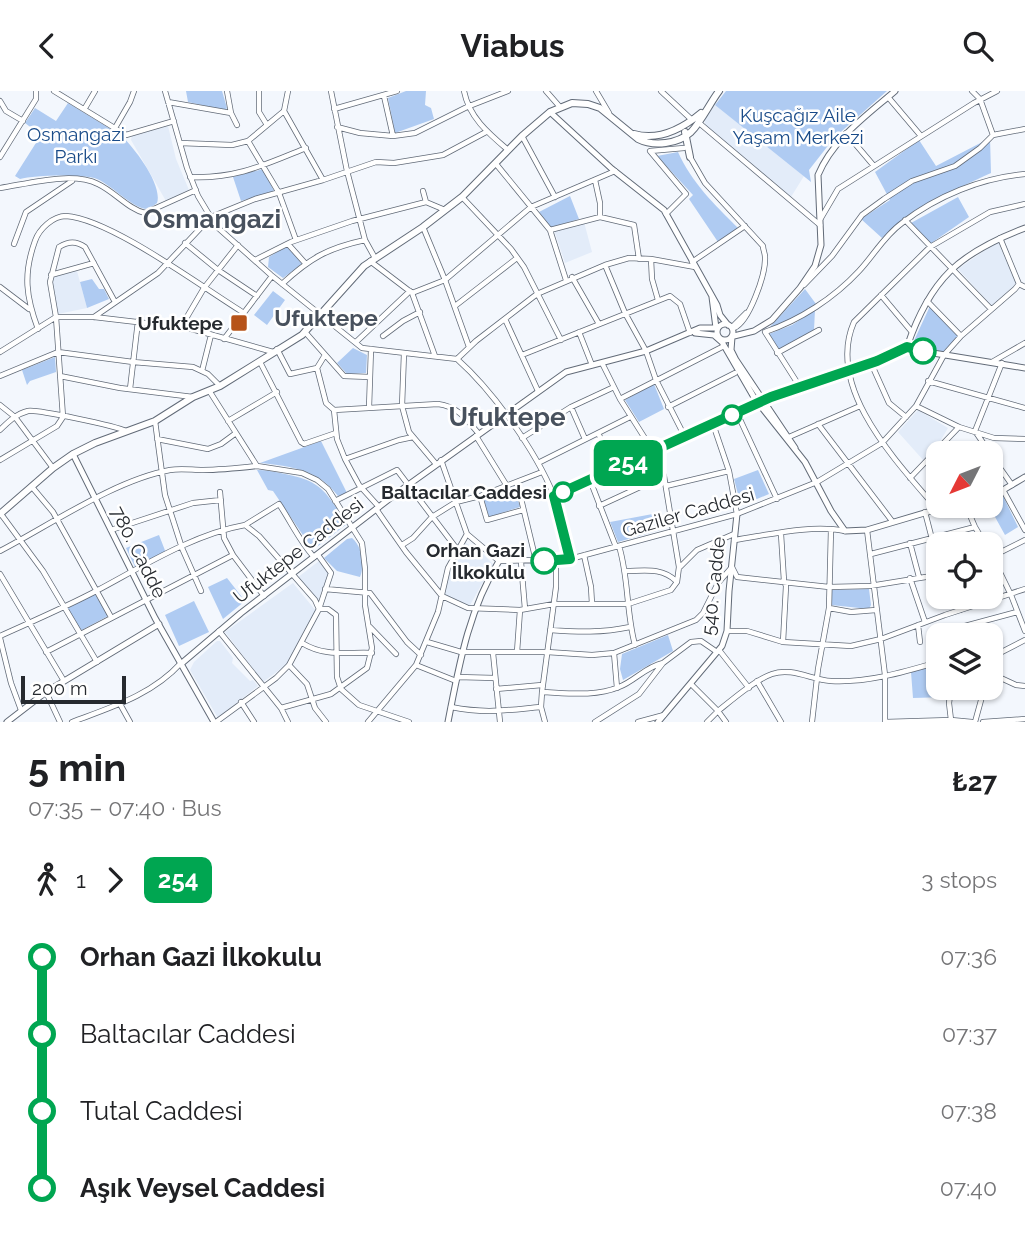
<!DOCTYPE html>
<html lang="en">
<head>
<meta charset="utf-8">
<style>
	body { margin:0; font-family:Raleway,sans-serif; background:#f6f6f6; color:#202124; height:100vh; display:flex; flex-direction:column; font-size:26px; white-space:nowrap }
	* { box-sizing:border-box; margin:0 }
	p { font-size:23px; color:#757577 }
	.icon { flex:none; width:38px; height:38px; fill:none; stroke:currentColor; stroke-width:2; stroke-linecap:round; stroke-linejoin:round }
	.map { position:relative; height:631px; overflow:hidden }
	.panel { display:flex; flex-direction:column; background:#fff; flex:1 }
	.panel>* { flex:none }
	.badge { padding:0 14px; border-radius:10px; font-size:24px; line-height:46px }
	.needle { width:46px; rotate:228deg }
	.buttons { position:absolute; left:926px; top:350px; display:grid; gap:14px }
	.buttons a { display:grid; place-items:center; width:77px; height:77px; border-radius:14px; background:#fff; box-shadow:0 2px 5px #0004; font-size:35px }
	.scale { position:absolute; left:21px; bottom:18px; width:105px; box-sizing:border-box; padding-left:7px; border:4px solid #262a2f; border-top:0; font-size:19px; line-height:24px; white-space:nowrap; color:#262a2f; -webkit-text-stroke:5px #fff; paint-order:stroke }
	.map>.badge { position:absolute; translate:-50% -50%; box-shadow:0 0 0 4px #fff }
	.legs { display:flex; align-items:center; gap:10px; height:77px; padding:0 28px; font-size:23px }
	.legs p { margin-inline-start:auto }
	.summary { display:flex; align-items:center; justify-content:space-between; height:119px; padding:0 28px }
	h1 { font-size:38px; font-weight:700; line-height:52px }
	ul { padding:0 28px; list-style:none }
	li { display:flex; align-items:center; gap:24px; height:77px; font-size:26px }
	li i { display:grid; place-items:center; width:10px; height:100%; margin:0 9px; background:currentColor }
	li i::after { content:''; width:18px; height:18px; margin:-9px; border:5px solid; border-radius:50%; background:#fff }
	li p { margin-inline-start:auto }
	li:first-child i { background:linear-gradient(#0000 50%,currentColor 0) }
	li:last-child i { background:linear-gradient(currentColor 50%,#0000 0) }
	header { display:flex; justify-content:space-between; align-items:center; height:91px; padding:0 28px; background:#fff; font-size:32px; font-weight:700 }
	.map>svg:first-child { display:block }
	.built { fill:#e3ecf9 }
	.green { fill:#afcbf2 }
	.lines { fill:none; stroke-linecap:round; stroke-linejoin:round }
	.minor-casing { stroke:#626b78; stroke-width:6 }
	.tertiary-casing { stroke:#626b78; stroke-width:7 }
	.secondary-casing { stroke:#626b78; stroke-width:8 }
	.minor { stroke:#fff; stroke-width:4.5 }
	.tertiary { stroke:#fff; stroke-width:5 }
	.secondary { stroke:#fff; stroke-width:6 }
	.line-1-casing { stroke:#fff; stroke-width:16 }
	.line-1 { stroke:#00a651; stroke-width:10 }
	.poi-dot { fill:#b65319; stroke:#fff; stroke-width:2.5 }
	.stop-1-dot { fill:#fff; stroke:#00a651; stroke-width:3.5 }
	.labels { text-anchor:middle; stroke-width:5; stroke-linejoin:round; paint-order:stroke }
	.park-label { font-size:19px; fill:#194b89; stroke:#fff }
	.poi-label { font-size:19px; font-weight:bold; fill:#262a2f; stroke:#fff; text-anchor:end }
	.stop-label { font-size:19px; font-weight:bold; fill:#262a2f; stroke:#fff; text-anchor:end }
	.street-label { font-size:19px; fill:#262a2f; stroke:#fff }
	.quarter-label { font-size:23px; font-weight:bold; fill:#48515d; stroke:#fff }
	.district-label { font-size:26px; font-weight:bold; fill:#48515d; stroke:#fff }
</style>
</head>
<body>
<header><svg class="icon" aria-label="back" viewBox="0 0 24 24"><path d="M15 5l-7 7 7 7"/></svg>Viabus<svg class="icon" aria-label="search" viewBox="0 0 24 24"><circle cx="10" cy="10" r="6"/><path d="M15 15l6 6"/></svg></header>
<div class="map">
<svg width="1025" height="631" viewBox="0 0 1025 631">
	<rect width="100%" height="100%" fill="#f3f7fd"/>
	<!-- built -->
	<path class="built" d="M715,14L804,85L791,106L705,35V28Z
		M168,35L176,68L189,99L166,110L131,49L132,45Z
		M584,131L592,161L565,172L554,139Z
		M998,150L1016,193L992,215L958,178Z
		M77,180L87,217L58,223L52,186Z
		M918,319L948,337L935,359L924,370L898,341Z
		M464,451L480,460L493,473L469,516L445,504L449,481Z
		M319,470L329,482L318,510L297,487Z
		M293,492L316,520L289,572L263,591L225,541Z
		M217,550H220L233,567L232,572L250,590L253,589L258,595L218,627L190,579L194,571Z"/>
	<!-- green -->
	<path class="green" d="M186,0H222L227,17L225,19L188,11Z
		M406,0H426L425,14L431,17L434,28L395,42L388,7Z
		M726,0H887L834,47L809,79L811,91L715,14Z
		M68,12L122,45C135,58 163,94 157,112L149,118C135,120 112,94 97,88C83,83 35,84 20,88L15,85L41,44L25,32L35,17L56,30Z
		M990,47L991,82C952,100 914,117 882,147L861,128L890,109L875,81L919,49L936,75Z
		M678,61C692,92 714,113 738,137L718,151L689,108L693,104L657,65Z
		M263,78L274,100L241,110L233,86Z
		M570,105L579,128L550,137L539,121Z
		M958,106L969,126L930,153L911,132Z
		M287,155L302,173L283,187L268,176L269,166Z
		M92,188L99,198H104L109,208L87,217L80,191Z
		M805,198L816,213L789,230L769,237Z
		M273,200L285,209L267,234L254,224Z
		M930,215L958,245L944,262L912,254Z
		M815,219L814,239L778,259L769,243L792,234Z
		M353,257L367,264L366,282L347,283L337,272Z
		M55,266L56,281L30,290L27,294L22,279Z
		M654,293L664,318L639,331L625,309Z
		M321,350L347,402L338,405C319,379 291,375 260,372Z
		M257,379C266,379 276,381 285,383C323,390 327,403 347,433L313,459L273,400L268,399Z
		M758,379L769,403L745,413L740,411L734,388Z
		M514,395L520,416L489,426L483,406Z
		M1003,405L1018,436L1005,444L989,415Z
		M658,422L660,439L618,451L610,431Z
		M159,444L166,462L135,476L126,457Z
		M352,447C362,455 365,474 360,486L337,480L324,467L347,448Z
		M227,487L245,510L223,528L208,496Z
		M869,498L871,514L869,518L831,514L830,499Z
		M95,503L108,525L80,540L66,518Z
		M194,510L209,541L179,555L165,524Z
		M668,544L673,560L623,589L620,578L622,563Z
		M938,574V597H947V606L913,607L911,581Z"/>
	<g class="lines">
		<defs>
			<path id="minor" d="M54,0L126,44L174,30
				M165,0L187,77L198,105L216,135L271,184L362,257L457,268C493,300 536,360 554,405C561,424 565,447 570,468
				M227,0L231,22L237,34
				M259,0V21L267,34
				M331,0L347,80L365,149L375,167
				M464,0C469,26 488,42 508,59
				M546,0L560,16
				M596,0L609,22
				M661,0L692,29
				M972,0L980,8L993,44
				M384,5L393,45
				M888,6L921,45
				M0,10L6,20L23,30
				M168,11L231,22
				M85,17L95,0
				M334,18L397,0
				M284,20L323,89
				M284,20L288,0
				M698,31L820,134
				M337,36L360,42L393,45L415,42L467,16L508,0
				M115,37L130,11L134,0
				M846,42L874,75
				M522,45L555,106
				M248,50L279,102L296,149
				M180,52L232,54L248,50L284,20
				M0,66L36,8V0
				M690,66L705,92L763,155C763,159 765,162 765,166C766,183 749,231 734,237
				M496,73L550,139L566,189
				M190,86C236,88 264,74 306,57
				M595,89L600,112V126
				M0,97C27,93 72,80 98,93C115,101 128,118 145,122L196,99
				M423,100L426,111
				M462,106L511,158L524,176L561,249
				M666,123L686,103L650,60L684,57
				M821,127L838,98L974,12L997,0
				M905,129L991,218
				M423,136L445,189L469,256
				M550,139L600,126L634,134L639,168
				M185,152L218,179L257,205
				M14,153L26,121L72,90
				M288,153L305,172
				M651,168L652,188L658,209
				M255,169L291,151L352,130L426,111L445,119
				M370,170L412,202L435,265
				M692,171L745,135
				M605,174L625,222L646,260L656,289L685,346
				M51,184L94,172
				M572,186L599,233
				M282,193C310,167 328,157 365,149
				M1019,193L1025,196
				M804,194L832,165L862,124L884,108L912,90L955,75L980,57L993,44L1025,38
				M0,196L29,218
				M412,202L445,189L531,116L615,80
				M881,204L912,241
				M927,210L961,245
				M455,215L517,167
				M94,226L158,182L211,126L255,108L323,89L376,71L394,72L443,64L486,41
				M505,228L538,300
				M181,236L204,197L238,154
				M732,236L746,222
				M38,238C26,206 23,183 35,150C39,138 53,125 66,125C111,128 203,197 244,222
				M305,241L344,285L370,286
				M579,241L592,274
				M765,241C800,229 834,207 859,180C874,164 884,145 902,132C937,105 981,87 1025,83
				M765,241L800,296
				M383,245L403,230L420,221
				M224,248L272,185
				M356,251L410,200
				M277,258L290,283L317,277
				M0,261L56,226H94L188,237L273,261
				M404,262L402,315L409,341L436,373
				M777,262L819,239
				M325,264L317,277L326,312L334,319L337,348L345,368L359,394L379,416
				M522,264L670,205L680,213L690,242
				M457,268L476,250L537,203L605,174L629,167L651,168L695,176
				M260,271L301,351L304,353L336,342
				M992,271L1025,252
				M871,272L889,312L906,326
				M202,280L211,244
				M0,285L58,261L133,271L193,276L208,283L220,295
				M60,285L120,297L193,306
				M928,290L1025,317
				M130,298L138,230
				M210,301L257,375L302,382L317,389L328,398L362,452L365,478V514L372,557L367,577L331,603L281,617
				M620,308L724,255
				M0,314L15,326L53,377
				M916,315L959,336L994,347L1025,348
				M571,316L585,348
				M668,316L735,282
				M369,317L371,258
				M334,319L438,313C459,316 466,328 479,343
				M737,322L777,408
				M737,322L755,308
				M63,326L56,226L50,191L59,156C69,150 76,150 85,156L115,211
				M155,330L165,404L182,457L201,500
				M228,330L277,301
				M713,333L729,380L737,423
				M818,333L892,430
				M0,339C8,331 16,323 28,320C36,318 116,335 126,340
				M598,342L615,377
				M476,345L507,395
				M789,346L860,315
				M522,347L571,316L614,296
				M157,348L208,358L221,353L236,342
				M990,362L975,340L1002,272
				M990,363L1012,394
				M345,368L399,349L413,346
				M0,369L57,335L63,326
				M441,369L467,443L499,470L570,468L737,423L817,391L882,352L916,315L944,264L961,245L1015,198L1019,193L1000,147
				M538,372L630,326
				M910,387L959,336
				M590,389L616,456
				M517,391L536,470
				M666,395L729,380
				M32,396L53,421L111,526
				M1003,399L1025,439
				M220,401L224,447L233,464L264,505
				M480,405L487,429L523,419
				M554,406L758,313
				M335,410L397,379L457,458
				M599,415L664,385
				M966,415L975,436L985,453
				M376,418L406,461L442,505L468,517L520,519L554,513H628L671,499L677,491L679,476L664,385L653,360L620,308L602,272
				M937,418C897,371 825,297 854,231L930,156L990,121L1025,113
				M925,421L932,448
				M1,423L43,480L97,571
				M245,434L279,413C291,431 300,451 314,466
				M111,439L193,412L221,409
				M867,439L885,584V631
				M781,443L784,490L786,495L783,551
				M734,449C768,444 811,433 845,440
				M910,452L919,486
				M402,454L413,447L432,426L456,411L480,405L542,381
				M619,455C629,488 626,521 635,554
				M0,460C50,434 115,389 170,379C181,377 192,379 203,379C221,379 239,377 257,375
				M990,461L1011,504L1025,540
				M871,463L975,436
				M584,464L591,496L592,513
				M991,466L1025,449
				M521,471L525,518
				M680,476L697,459L734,443
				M626,480C644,480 662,476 676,490
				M0,483L64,590
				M910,487L925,531
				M325,498L370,502L407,551L421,564
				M959,506L961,519
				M829,517L851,521L876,519
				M918,534L920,551
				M370,536L396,563
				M550,539C578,541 602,542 630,536
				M219,540L281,617L288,631
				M727,540H747L783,551L851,555L881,548L945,524L1025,498
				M968,544L965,535L1017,521
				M0,545C33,530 66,516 98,499C143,475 194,443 245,434L259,445L315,509L319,518H328L336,524L337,586L341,598L359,614L409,631
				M0,547L11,592L21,619
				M427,551L461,561H547L592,564L614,562L696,529L703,522L718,492L732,476L737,486L829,496L870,495L938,484
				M302,552C325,566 346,561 372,562
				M719,559L749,597
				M46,561L233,464
				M517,561L520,519
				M493,562L500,631
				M614,562L617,597
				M990,567L1025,549
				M289,574L307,593L315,617L326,631
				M416,574L456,590
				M990,582L1016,594L1025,595
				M457,586L495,587
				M757,590L781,631
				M692,594L718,620C733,608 755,589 772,583C792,576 812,589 831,590C867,592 904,581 938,571
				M496,598L542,594
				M46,601L60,631
				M542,601C567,602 595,606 619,596C635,590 645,576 663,572
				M241,611L254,631
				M120,613L130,631
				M451,616C486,623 507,619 541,616
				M951,629L949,612L951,597
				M72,631C112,616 152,604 181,572
				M216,631L276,587L289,574L319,518L331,482L318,464
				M368,631L416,574L438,521L448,477L467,443
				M545,631L541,616L542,601L556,496V469
				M595,631L639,603L663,572L691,551L701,550L717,561
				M638,631L664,624
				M707,631L718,620L726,631
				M812,631L818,578L829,517L831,438
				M885,631L951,629L972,631
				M975,631L983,602L987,597
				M983,631L1025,628"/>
			<path id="tertiary" d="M550,21L612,78L664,119L717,214L720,224L728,234
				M717 241a8 8 0 1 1 16 0a8 8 0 1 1-16 0Z
				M695,242L714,244L722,251L755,308L805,371L831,420L845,440L867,439L948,415
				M734,245L754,240L772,229L800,197L815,175L821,154L818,84C833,48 866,25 895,0
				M732,246L731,259L736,269L795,357
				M907,256C930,188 959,162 1025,137
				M758,313L877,270L907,256L933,262L1025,277
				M73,363L155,527L214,631
				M990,402L1003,399L1025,386
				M182,572L241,522L397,402L566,281L646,260L700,237H716L712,206
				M7,631L46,601L159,533
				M448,631C459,575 468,520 499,470
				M658,631L722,555L727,540L729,500L737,423"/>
			<path id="secondary" d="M685,41L690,66
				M634,43C659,50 682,38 701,22
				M0,423L53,377L73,363L95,352L155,330L193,306L220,295L302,244L364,175L423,136L462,106L522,45L550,21L572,12L588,13L600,17L638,48C654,56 678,53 691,41C701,31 710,12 719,0"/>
		</defs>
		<!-- minor casing -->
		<use href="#minor" class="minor-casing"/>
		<!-- tertiary casing -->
		<use href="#tertiary" class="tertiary-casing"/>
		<!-- secondary casing -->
		<use href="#secondary" class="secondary-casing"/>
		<!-- minor -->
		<use href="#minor" class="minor"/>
		<!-- tertiary -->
		<use href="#tertiary" class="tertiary"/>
		<!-- secondary -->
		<use href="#secondary" class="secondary"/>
	</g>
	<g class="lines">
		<defs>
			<path id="line-1" d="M544,470L570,468L554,405L771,306L877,270L907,256L923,260"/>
		</defs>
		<!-- line-1 casing -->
		<use href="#line-1" class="line-1-casing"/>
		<!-- line-1 -->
		<use href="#line-1" class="line-1"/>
	</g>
	<!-- markers -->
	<rect class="poi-dot" x="230" y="223" width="18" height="18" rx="3.5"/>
	<g class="stop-1-dot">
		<circle cx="923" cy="260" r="12"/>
		<circle cx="732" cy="324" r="9"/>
		<circle cx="563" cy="401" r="9"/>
		<circle cx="544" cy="470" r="12"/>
	</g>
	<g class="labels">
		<!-- park labels -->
		<g class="park-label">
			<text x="798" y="31">Kuşcağız Aile<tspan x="798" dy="22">Yaşam Merkezi</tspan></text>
			<text x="76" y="50">Osmangazi<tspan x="76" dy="22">Parkı</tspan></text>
		</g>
		<!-- poi labels -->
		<g class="poi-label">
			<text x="223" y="239">Ufuktepe</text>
		</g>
		<!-- stop labels -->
		<g class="stop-label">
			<text x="547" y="408">Baltacılar Caddesi</text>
			<text x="525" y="466">Orhan Gazi<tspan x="525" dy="22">İlkokulu</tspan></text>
		</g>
		<!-- street labels -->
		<g class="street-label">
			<text transform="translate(688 421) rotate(-16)" y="7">Gaziler Caddesi</text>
			<text transform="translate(298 459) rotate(-38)" y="7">Ufuktepe Caddesi</text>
			<text transform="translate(139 461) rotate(63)" y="7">780. Cadde</text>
			<text transform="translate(713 495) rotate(-84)" y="7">540. Cadde</text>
		</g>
		<!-- quarter labels -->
		<g class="quarter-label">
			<text x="326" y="235">Ufuktepe</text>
		</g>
		<!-- district labels -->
		<g class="district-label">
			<text x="212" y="137">Osmangazi</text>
			<text x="507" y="335">Ufuktepe</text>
		</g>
	</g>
</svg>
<div class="buttons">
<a><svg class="needle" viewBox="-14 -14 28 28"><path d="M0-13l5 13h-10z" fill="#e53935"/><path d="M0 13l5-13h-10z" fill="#757577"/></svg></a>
<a><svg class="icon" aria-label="locate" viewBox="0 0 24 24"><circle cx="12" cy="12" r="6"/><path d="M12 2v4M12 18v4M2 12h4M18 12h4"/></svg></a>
<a><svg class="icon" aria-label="layers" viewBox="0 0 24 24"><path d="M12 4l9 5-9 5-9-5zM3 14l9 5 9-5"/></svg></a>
</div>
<div class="scale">200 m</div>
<b class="badge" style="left:628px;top:372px;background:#00a651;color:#fff">254</b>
</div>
<section class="panel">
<div class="summary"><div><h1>5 min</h1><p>07:35 – 07:40 · Bus</p></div><b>₺27</b></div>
<div class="legs"><svg class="icon" aria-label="walk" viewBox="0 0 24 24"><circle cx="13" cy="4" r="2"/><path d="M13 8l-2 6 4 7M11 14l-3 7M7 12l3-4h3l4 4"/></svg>1<svg class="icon" aria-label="forward" viewBox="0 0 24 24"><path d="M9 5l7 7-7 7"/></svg><b class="badge" style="background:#00a651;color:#fff">254</b><p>3 stops</p></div>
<ul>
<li><i style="color:#00a651"></i><b>Orhan Gazi İlkokulu</b><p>07:36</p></li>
<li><i style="color:#00a651"></i><span>Baltacılar Caddesi</span><p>07:37</p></li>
<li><i style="color:#00a651"></i><span>Tutal Caddesi</span><p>07:38</p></li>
<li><i style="color:#00a651"></i><b>Aşık Veysel Caddesi</b><p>07:40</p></li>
</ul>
</section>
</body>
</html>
